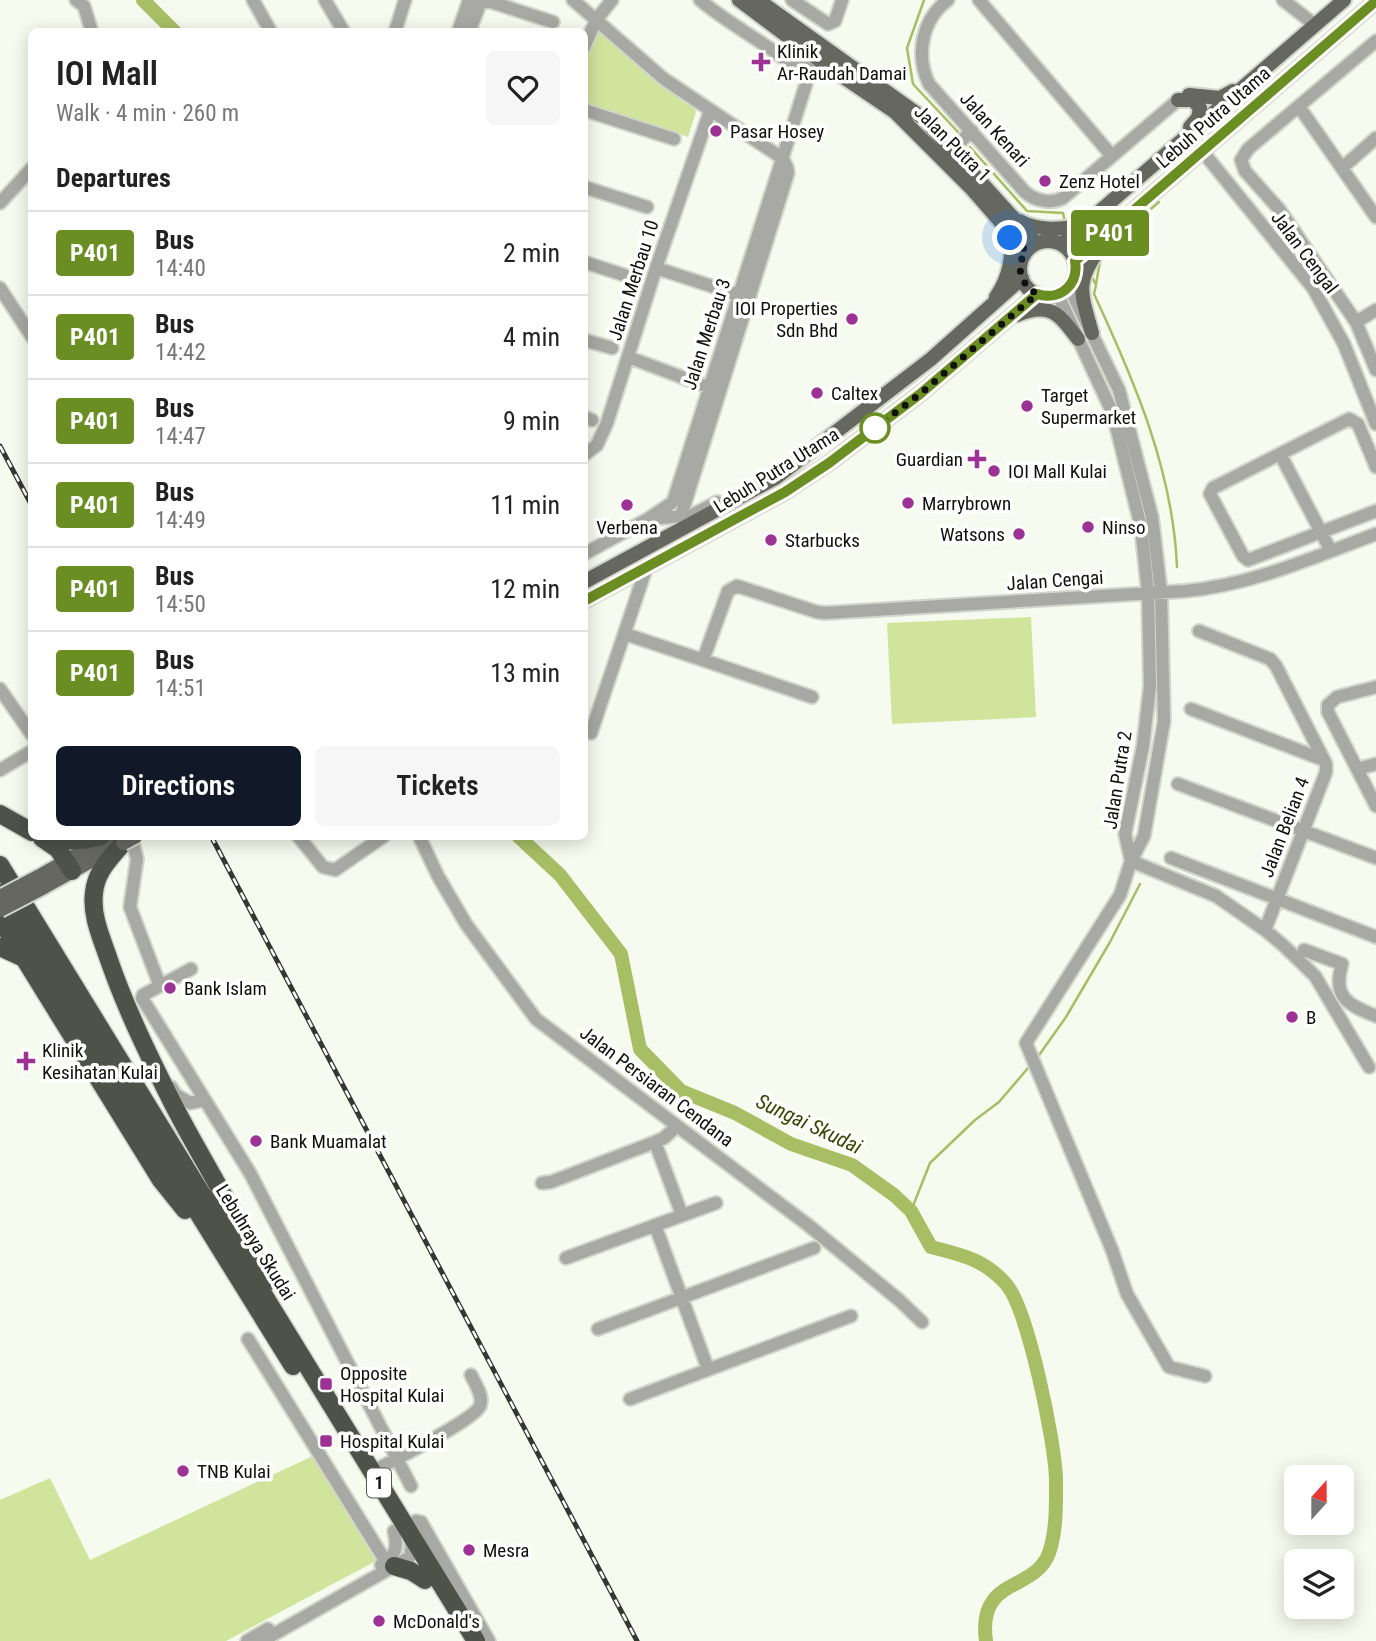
<!DOCTYPE html>
<html lang="en">
<head>
<meta charset="utf-8">
<style>
	body { margin:0; font-family:"Roboto Condensed",sans-serif; background:#f6f6f6; color:#222; height:100vh; display:flex; flex-direction:column; font-size:26px; white-space:nowrap }
	* { box-sizing:border-box; margin:0 }
	p { font-size:23px; color:#767676 }
	.icon { flex:none; width:38px; height:38px; fill:none; stroke:currentColor; stroke-width:2; stroke-linecap:round; stroke-linejoin:round }
	.map { position:relative; flex:1; overflow:hidden }
	.details { position:absolute; left:28px; top:28px; width:560px; height:812px; display:flex; flex-direction:column; background:#fff; border-radius:10px; box-shadow:0 4px 18px #0003 }
	.details>* { flex:none }
	.badge { padding:0 14px; border-radius:5px; font-size:24px; line-height:46px }
	.needle { width:46px; rotate:21deg }
	.fabs { position:absolute; left:1284px; top:1465px; display:grid; gap:14px }
	.fabs a { display:grid; place-items:center; width:70px; height:70px; border-radius:10px; background:#fff; box-shadow:0 4px 18px #0003; font-size:35px }
	.you { position:absolute; width:35px; height:35px; margin:-18px; border:5px solid #fff; border-radius:50%; background:#1a73e8; box-shadow:0 0 0 10px #1a73e833 }
	.map>.badge { position:absolute; translate:-50% -50%; box-shadow:0 0 0 4px #fff }
	h2 { padding:0 28px; font-size:26px; line-height:63px }
	.round { display:grid; place-items:center; flex:none; width:74px; height:74px; border-radius:10px; background:#f6f6f6 }
	.head { display:flex; align-items:center; justify-content:space-between; height:119px; padding:0 28px }
	h1 { font-size:33px; font-weight:600; line-height:52px }
	.cta { display:flex; gap:14px; margin-top:auto; padding:14px 28px }
	.cta a { flex:1; height:80px; border-radius:10px; background:#111827; color:#fff; font-size:28px; font-weight:600; line-height:80px; text-align:center }
	.cta a+a { background:#f6f6f6; color:#222 }
	ul { padding:0; list-style:none }
	li { display:flex; align-items:center; gap:21px; height:84px; padding:0 28px; border-top:2px solid #e0e0e0 }
	li div { flex:1 }
	li b { display:block; font-size:26px }
	li em { font-style:normal }
	li .badge { min-width:77px; font-weight:700; text-align:center }
	.map>svg:first-child { display:block }
	.green { fill:#d0e49c }
	.lines { fill:none; stroke-linecap:round; stroke-linejoin:round }
	.stream { stroke:#a7be64; stroke-width:2.5 }
	.river { stroke:#a7be64; stroke-width:14 }
	.minor-casing { stroke:#d2d5ca; stroke-width:16 }
	.major-casing { stroke:#d2d5ca; stroke-width:18 }
	.highway-casing { stroke:#d2d5ca; stroke-width:21 }
	.minor { stroke:#a8a9a4; stroke-width:12 }
	.major { stroke:#666860; stroke-width:14 }
	.highway { stroke:#4f5248; stroke-width:18 }
	.rail-casing { stroke:#363733; stroke-width:5 }
	.rail { stroke:#fff; stroke-width:2.5; stroke-dasharray:8; stroke-linecap:butt }
	.major-bridge-casing { stroke:#d2d5ca; stroke-width:18; stroke-linecap:butt }
	.major-bridge { stroke:#666860; stroke-width:14 }
	.line-casing { stroke:#fff; stroke-width:16 }
	.line { stroke:#6b8e23; stroke-width:10 }
	.walk { stroke:#10110e; stroke-width:7; stroke-dasharray:0 12.6 }
	.poi-dot { fill:#9c3294; stroke:#fff; stroke-width:2.5 }
	.stop-dot { fill:#fff; stroke:#6b8e23; stroke-width:3.5 }
	.labels { text-anchor:middle; stroke-width:7; stroke-linejoin:round; paint-order:stroke }
	.shield { fill:#fff; stroke:#585856; stroke-width:2 }
	.shield-label { font-size:18px; font-weight:bold; fill:#10110e }
	.poi-label { font-size:19px; fill:#10110e; stroke:#fff; text-anchor:start }
	.street-label { font-size:19px; fill:#10110e; stroke:#fff }
	.water-label { font-size:21px; font-style:italic; fill:#394600; stroke:#fff }
</style>
</head>
<body>
<div class="map">
<svg width="1376" height="1641" viewBox="0 0 1376 1641">
	<rect width="100%" height="100%" fill="#f7faee"/>
	<!-- green -->
	<path class="green" d="M595,29L664,88L694,108L696,112L688,137L585,102V57Z
		M1031,617L1036,717L892,724L887,623Z
		M313,1456L376,1561L226,1641H0V1500L50,1478L90,1560Z"/>
	<g class="lines">
		<!-- stream -->
		<path class="stream" d="M924,0L907,48L913,84L958,132
			M970,147L1027,211L1063,213L1064,218
			M1106,248L1159,202
			M1093,279L1096,285L1094,294C1134,380 1173,470 1177,567
			M1096,284L1101,256
			M1037,1058L1066,1017L1110,942L1140,884
			M911,1211L930,1163L975,1120L999,1102L1028,1068"/>
		<!-- river -->
		<path class="river" d="M143,0L175,32
			M518,836L560,875L621,954L640,1049L681,1091L735,1113L791,1144L852,1165L894,1195L911,1211L931,1247C962,1255 984,1259 1006,1284C1028,1309 1055,1442 1056,1479C1056,1502 1057,1530 1049,1553C1034,1593 977,1576 986,1641"/>
		<defs>
			<path id="minor" d="M76,0L84,6L92,32
				M253,0L271,32
				M325,0L344,32
				M573,0L664,79L782,158L787,167L788,173L681,516
				M792,0L828,24L835,21L842,0
				M948,0C922,19 915,55 929,84L1025,192C1035,201 1051,204 1063,198L1178,100
				M979,0L1112,156
				M1283,0L1315,25
				M395,32L405,0
				M458,32L469,0
				M469,32L480,4L488,1L553,22
				M1376,41L1248,149L1241,160L1245,171L1279,209L1356,322L1376,370
				M584,47L596,20L612,0
				M787,61H797L826,67
				M1300,108L1376,217
				M584,110L674,139
				M952,149L972,131
				M1203,152L1313,288L1344,344L1376,424
				M1342,168L1376,138
				M584,187L647,207
				M0,203L32,168
				M584,262L636,279
				M656,268L745,297
				M1069,287L1119,390L1152,517L1161,592L1164,721L1144,836L1131,861L1120,895L1026,1043L1112,1250L1127,1294L1169,1367L1205,1376
				M0,288L32,337
				M1058,295L1113,414L1141,527L1148,593L1150,686L1143,746L1125,834L1131,861
				M1356,322L1376,310
				M584,340L612,348
				M628,357L716,390
				M584,417L592,420
				M1280,454L1331,551
				M584,455L597,445L607,423L656,268L710,111
				M1376,467L1358,424L1349,419L1213,488L1210,494L1243,556L1248,560L1376,511
				M651,519L692,515L717,502
				M584,554L648,519L673,502L806,84L805,77C774,46 733,28 700,0
				M1199,631L1270,659L1276,666L1326,764V772L1265,930
				M625,634L703,660L728,591L737,586L817,612L825,613L1185,591C1252,585 1314,557 1376,534
				M703,660L812,697
				M1376,687L1337,697L1328,705V712L1376,806
				M0,689L32,735
				M1191,709L1324,760
				M591,733L646,569
				M1357,769L1376,764
				M0,770L32,751
				M1178,784L1376,858
				M131,836L137,859L130,907L160,986
				M298,836L323,867L335,870L384,836
				M419,836L438,876L466,924L536,1019L808,1225L899,1300L922,1322
				M1171,858L1376,937
				M1131,861L1216,896L1265,930L1284,946L1315,976L1369,1067
				M1304,950L1342,964C1332,997 1348,1005 1376,1016
				M191,969L143,995L142,998L250,1173L411,1486
				M171,1087L176,1095L190,1103L205,1100
				M655,1142L682,1215
				M542,1183L551,1182L655,1142L664,1138L677,1126
				M655,1225L708,1369
				M566,1258L716,1203
				M598,1329L814,1248
				M248,1339L386,1562
				M630,1399L851,1316
				M372,1472C391,1461 473,1421 480,1406C484,1396 475,1384 471,1375
				M406,1527L416,1521L421,1522L489,1641
				M381,1565C396,1556 398,1547 394,1531
				M247,1641L268,1629
				M262,1641L410,1557L412,1546L409,1537"/>
			<path id="major" d="M739,0L830,68L895,112L971,188L1026,251
				M758,0L923,118L1036,243
				M1189,95L1220,98L1233,91
				M1178,100H1193L1200,108L1198,118L1190,127
				M1019,221C1040,231 1059,230 1081,225
				M1020 269a28 28 0 1 1 56 0a28 28 0 1 1-56 0Z
				M1062,244L1344,0
				M1075,261L1376,1
				M996,297C1009,278 1016,252 1007,230
				M1017,315C1050,301 1059,314 1078,339
				M1092,333C1081,293 1074,282 1101,247
				M584,582L777,477L931,359L1022,278
				M584,601L785,492L829,463L920,394L1037,294
				M38,877L110,836
				M44,887L116,847"/>
			<path id="highway" d="M0,814L32,832
				M46,836C65,843 82,841 101,836
				M42,838L58,849L72,871
				M123,843C110,859 96,871 94,893C91,916 102,939 109,960C126,1009 149,1056 172,1102C203,1163 241,1219 266,1283
				M0,865L476,1641
				M0,893L293,1366
				M0,919L161,1180L185,1210
				M0,947L26,959
				M394,1566L411,1571L425,1580"/>
		</defs>
		<!-- minor casing -->
		<use href="#minor" class="minor-casing"/>
		<!-- major casing -->
		<use href="#major" class="major-casing"/>
		<!-- highway casing -->
		<use href="#highway" class="highway-casing"/>
		<!-- minor -->
		<use href="#minor" class="minor"/>
		<!-- major -->
		<use href="#major" class="major"/>
		<!-- highway -->
		<use href="#highway" class="highway"/>
		<defs>
			<path id="rail" d="M0,446L32,506
				M211,836L637,1641"/>
		</defs>
		<!-- rail casing -->
		<use href="#rail" class="rail-casing"/>
		<!-- rail -->
		<use href="#rail" class="rail"/>
		<defs>
			<path id="major-bridge" d="M123,843L136,836
				M0,897L38,877
				M0,910L44,887"/>
		</defs>
		<!-- major-bridge casing -->
		<use href="#major-bridge" class="major-bridge-casing"/>
		<!-- major-bridge -->
		<use href="#major-bridge" class="major-bridge"/>
	</g>
	<g class="lines">
		<defs>
			<path id="line" d="M584,601L785,492L829,463L920,394L1037,294C1059,301 1079,286 1075,261L1376,1"/>
		</defs>
		<!-- line casing -->
		<use href="#line" class="line-casing"/>
		<!-- line -->
		<use href="#line" class="line"/>
		<!-- walk -->
		<path class="walk" d="M875,428L920,394L1037,294C1020,284 1015,266 1026,251L1005,226L1010,238"/>
	</g>
	<!-- markers -->
	<g class="poi-dot">
		<path d="M757.5 51.5h7v7h7v7h-7v7h-7v-7h-7v-7h7z"/>
		<circle cx="716" cy="131" r="7"/>
		<circle cx="1045" cy="181" r="7"/>
		<circle cx="852" cy="319" r="7"/>
		<circle cx="817" cy="393" r="7"/>
		<circle cx="1027" cy="406" r="7"/>
		<path d="M973.5 448.5h7v7h7v7h-7v7h-7v-7h-7v-7h7z"/>
		<circle cx="994" cy="471" r="7"/>
		<circle cx="908" cy="503" r="7"/>
		<circle cx="627" cy="505" r="7"/>
		<circle cx="1088" cy="527" r="7"/>
		<circle cx="1019" cy="534" r="7"/>
		<circle cx="771" cy="540" r="7"/>
		<circle cx="170" cy="988" r="7"/>
		<circle cx="1292" cy="1017" r="7"/>
		<path d="M22.5 1050.5h7v7h7v7h-7v7h-7v-7h-7v-7h7z"/>
		<circle cx="256" cy="1141" r="7"/>
		<rect x="319" y="1377" width="14" height="14" rx="3.5"/>
		<rect x="319" y="1434" width="14" height="14" rx="3.5"/>
		<circle cx="183" cy="1471" r="7"/>
		<circle cx="469" cy="1550" r="7"/>
		<circle cx="379" cy="1621" r="7"/>
	</g>
	<circle class="stop-dot" cx="875" cy="428" r="14"/>
	<g class="labels">
		<!-- shield labels -->
		<rect class="shield" x="367" y="1468.5" width="24" height="29" rx="5"/>
		<g class="shield-label">
			<text x="379" y="1489">1</text>
		</g>
		<!-- poi labels -->
		<g class="poi-label">
			<text x="777" y="58">Klinik<tspan x="777" dy="22">Ar-Raudah Damai</tspan></text>
			<text x="730" y="138">Pasar Hosey</text>
			<text x="1059" y="188">Zenz Hotel</text>
			<text x="838" y="315" text-anchor="end">IOI Properties<tspan x="838" dy="22">Sdn Bhd</tspan></text>
			<text x="831" y="400">Caltex</text>
			<text x="1041" y="402">Target<tspan x="1041" dy="22">Supermarket</tspan></text>
			<text x="963" y="466" text-anchor="end">Guardian</text>
			<text x="1008" y="478">IOI Mall Kulai</text>
			<text x="922" y="510">Marrybrown</text>
			<text x="627" y="534" text-anchor="middle">Verbena</text>
			<text x="1102" y="534">Ninso</text>
			<text x="1005" y="541" text-anchor="end">Watsons</text>
			<text x="785" y="547">Starbucks</text>
			<text x="184" y="995">Bank Islam</text>
			<text x="1306" y="1024">B</text>
			<text x="42" y="1057">Klinik<tspan x="42" dy="22">Kesihatan Kulai</tspan></text>
			<text x="270" y="1148">Bank Muamalat</text>
			<text x="340" y="1380">Opposite<tspan x="340" dy="22">Hospital Kulai</tspan></text>
			<text x="340" y="1448">Hospital Kulai</text>
			<text x="197" y="1478">TNB Kulai</text>
			<text x="483" y="1557">Mesra</text>
			<text x="393" y="1628">McDonald's</text>
		</g>
		<!-- street labels -->
		<g class="street-label">
			<text transform="translate(1213 117) rotate(-41)" y="7">Lebuh Putra Utama</text>
			<text transform="translate(995 129) rotate(48)" y="7">Jalan Kenari</text>
			<text transform="translate(953 143) rotate(45)" y="7">Jalan Putra 1</text>
			<text transform="translate(1305 252) rotate(53)" y="7">Jalan Cengal</text>
			<text transform="translate(633 280) rotate(-72)" y="7">Jalan Merbau 10</text>
			<text transform="translate(706 334) rotate(-72)" y="7">Jalan Merbau 3</text>
			<text transform="translate(776 470) rotate(-32)" y="7">Lebuh Putra Utama</text>
			<text transform="translate(1055 580) rotate(-4)" y="7">Jalan Cengai</text>
			<text transform="translate(1117 780) rotate(-81)" y="7">Jalan Putra 2</text>
			<text transform="translate(1284 827) rotate(-69)" y="7">Jalan Belian 4</text>
			<text transform="translate(657 1086) rotate(37)" y="7">Jalan Persiaran Cendana</text>
			<text transform="translate(256 1242) rotate(58)" y="7">Lebuhraya Skudai</text>
		</g>
		<!-- water labels -->
		<g class="water-label">
			<text transform="translate(809 1124) rotate(25)" y="7">Sungai Skudai</text>
		</g>
	</g>
</svg>
<div class="fabs">
<a><svg class="needle" viewBox="-14 -14 28 28"><path d="M0-13l5 13h-10z" fill="#e53935"/><path d="M0 13l5-13h-10z" fill="#767676"/></svg></a>
<a><svg class="icon" aria-label="layers" viewBox="0 0 24 24"><path d="M12 4l9 5-9 5-9-5zM3 14l9 5 9-5"/></svg></a>
</div>
<div class="you" style="left:1010px;top:238px"></div>
<b class="badge" style="left:1110px;top:233px;background:#6b8e23;color:#fff">P401</b>
<section class="details">
<div class="head"><div><h1>IOI Mall</h1><p>Walk · 4 min · 260 m</p></div><a class="round"><svg class="icon" aria-label="heart" viewBox="0 0 24 24"><path d="M12 20l-8-8c-3-5 5-10 8-4 3-6 11-1 8 4z"/></svg></a></div>
<h2>Departures</h2>
<ul>
<li><span class="badge" style="background:#6b8e23;color:#fff">P401</span><div><b>Bus</b><p>14:40</p></div><em>2 min</em></li>
<li><span class="badge" style="background:#6b8e23;color:#fff">P401</span><div><b>Bus</b><p>14:42</p></div><em>4 min</em></li>
<li><span class="badge" style="background:#6b8e23;color:#fff">P401</span><div><b>Bus</b><p>14:47</p></div><em>9 min</em></li>
<li><span class="badge" style="background:#6b8e23;color:#fff">P401</span><div><b>Bus</b><p>14:49</p></div><em>11 min</em></li>
<li><span class="badge" style="background:#6b8e23;color:#fff">P401</span><div><b>Bus</b><p>14:50</p></div><em>12 min</em></li>
<li><span class="badge" style="background:#6b8e23;color:#fff">P401</span><div><b>Bus</b><p>14:51</p></div><em>13 min</em></li>
</ul>
<div class="cta"><a>Directions</a><a>Tickets</a></div>
</section>
</div>
</body>
</html>
